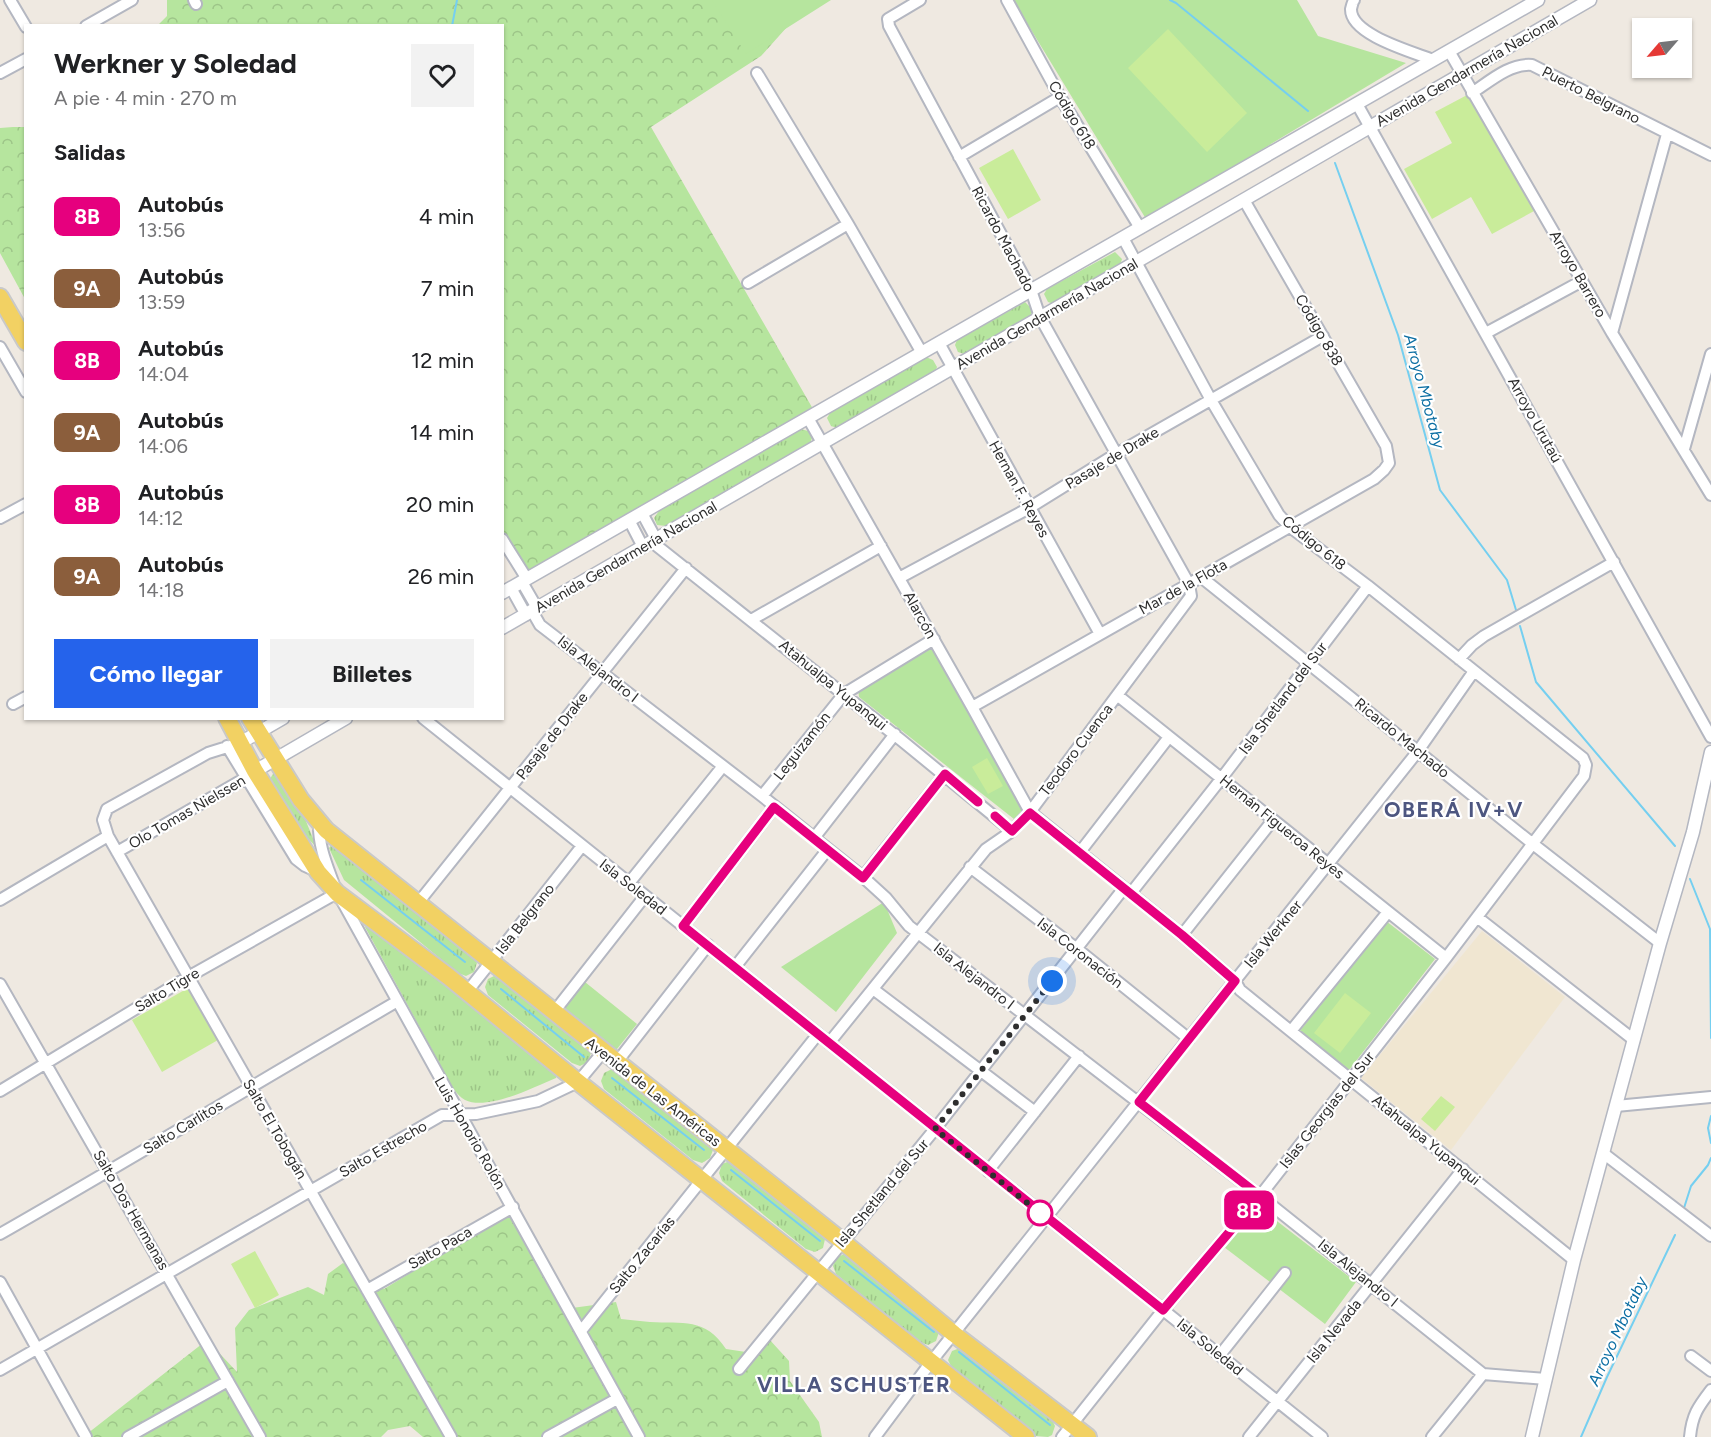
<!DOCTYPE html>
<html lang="es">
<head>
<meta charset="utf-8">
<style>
	body { margin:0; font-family:Figtree,sans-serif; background:#f2f2f2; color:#202124; height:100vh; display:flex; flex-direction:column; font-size:22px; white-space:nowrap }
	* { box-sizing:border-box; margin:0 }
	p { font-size:20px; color:#757577 }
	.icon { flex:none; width:33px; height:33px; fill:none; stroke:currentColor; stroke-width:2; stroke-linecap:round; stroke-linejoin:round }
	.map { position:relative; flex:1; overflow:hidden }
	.sheet { position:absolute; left:24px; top:24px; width:480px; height:696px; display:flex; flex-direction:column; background:#fff; border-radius:0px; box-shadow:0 2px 4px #0004 }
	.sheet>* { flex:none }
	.badge { padding:0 12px; border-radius:9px; font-size:21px; line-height:39px }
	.needle { width:39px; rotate:242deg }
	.tools { position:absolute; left:1632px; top:18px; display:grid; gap:12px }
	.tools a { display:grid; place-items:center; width:60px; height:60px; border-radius:0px; background:#fff; box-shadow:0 2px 4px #0004; font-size:30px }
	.you { position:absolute; width:30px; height:30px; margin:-15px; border:4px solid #fff; border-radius:50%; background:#1a73e8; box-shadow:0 0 0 9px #1a73e833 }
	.map>.badge { position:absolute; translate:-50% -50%; box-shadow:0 0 0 3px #fff }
	h2 { padding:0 30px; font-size:22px; line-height:54px }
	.round { display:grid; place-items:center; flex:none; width:63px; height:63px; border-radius:0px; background:#f2f2f2 }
	.summary { display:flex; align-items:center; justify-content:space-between; height:102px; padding:0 30px }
	h1 { font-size:28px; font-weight:700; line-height:45px }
	.button { display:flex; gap:12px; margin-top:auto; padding:12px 30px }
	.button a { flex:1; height:69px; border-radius:0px; background:#2563eb; color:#fff; font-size:24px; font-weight:700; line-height:69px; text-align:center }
	.button a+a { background:#f2f2f2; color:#202124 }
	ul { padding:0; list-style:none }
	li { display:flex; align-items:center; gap:18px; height:72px; padding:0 30px }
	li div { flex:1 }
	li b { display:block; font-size:22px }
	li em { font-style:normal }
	li .badge { min-width:66px; font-weight:700; text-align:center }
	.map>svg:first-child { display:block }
	.education { fill:#f0e6d1 }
	.grass { fill:url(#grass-tufts) }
	.forest { fill:url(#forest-crowns) }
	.park { fill:#b6e59e }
	.pitch { fill:#c9ec9a }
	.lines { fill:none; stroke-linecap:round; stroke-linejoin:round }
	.stream { stroke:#75cff0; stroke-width:2 }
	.minor-casing { stroke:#b4b7c1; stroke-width:14 }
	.tertiary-casing { stroke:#b4b7c1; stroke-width:15 }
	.primary-casing { stroke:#c9c9c9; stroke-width:20 }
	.minor { stroke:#fff; stroke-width:10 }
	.tertiary { stroke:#fff; stroke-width:12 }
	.primary { stroke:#f2d163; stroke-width:16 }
	.line-casing { stroke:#fff; stroke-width:14 }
	.line { stroke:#e6007e; stroke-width:9 }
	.walk { stroke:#2e2e2e; stroke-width:6; stroke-dasharray:0 10.8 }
	.stop-dot { fill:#fff; stroke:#e6007e; stroke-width:3 }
	.labels { text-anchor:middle; stroke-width:4.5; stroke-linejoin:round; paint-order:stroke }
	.street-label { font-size:15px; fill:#2e2e2e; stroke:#fff }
	.water-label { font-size:16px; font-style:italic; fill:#0d6fa3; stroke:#fff }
	.district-label { font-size:21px; font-weight:bold; letter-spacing:1.5px; fill:#4d5680; stroke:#fff }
</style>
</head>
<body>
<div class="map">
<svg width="1711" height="1437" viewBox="0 0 1711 1437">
	<defs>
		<pattern id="grass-tufts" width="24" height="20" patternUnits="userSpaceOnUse" patternTransform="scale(1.5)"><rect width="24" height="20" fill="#b6e59e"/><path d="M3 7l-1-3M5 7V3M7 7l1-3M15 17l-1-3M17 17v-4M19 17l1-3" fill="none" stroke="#9dc588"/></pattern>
		<pattern id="forest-crowns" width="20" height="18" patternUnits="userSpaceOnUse" patternTransform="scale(1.5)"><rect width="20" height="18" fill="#b6e59e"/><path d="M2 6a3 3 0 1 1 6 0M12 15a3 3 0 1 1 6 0" fill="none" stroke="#9dc588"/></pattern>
	</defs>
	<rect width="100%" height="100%" fill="#efe9e1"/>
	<!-- education -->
	<path class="education" d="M1482,931L1565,997L1451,1150L1361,1078Z"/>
	<!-- grass -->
	<path class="grass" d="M1115,252L1122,259L1120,266L1054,304L1048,302L1044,294L1047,289Z
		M1025,302L1033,310L1030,317L964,354L958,352L955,345L957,340Z
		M926,357L933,360L937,367L935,372L837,428L831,426L827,418L830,413Z
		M801,429L808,431L812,438L810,444L666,526L657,525L654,518L659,511Z
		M274,772L303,814L317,848L302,832L270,779Z
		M333,843L473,955L477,963L474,972L466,976L458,973L344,880L329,848Z
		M370,921L557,1072L556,1078C534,1087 488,1111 465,1100C461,1098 457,1093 454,1090L365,927Z
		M496,975L587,1045L591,1053L588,1062L580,1066L572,1063L488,995L485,987L488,979Z
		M612,1069L620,1073L708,1142L713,1150L710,1158L702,1163L693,1160L604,1089L601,1081L604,1073Z
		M730,1161L821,1231L825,1239L823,1248L815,1252L806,1249L722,1181L719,1173L722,1164Z
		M844,1254L852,1258L939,1332L936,1341L928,1345L920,1342L836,1274L833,1266L836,1258Z
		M960,1348L1051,1418L1055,1426L1052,1435L1048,1437L1035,1436L952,1368L948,1360L952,1351Z"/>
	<!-- forest -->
	<path class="forest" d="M167,0H793L804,8L761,56L651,127L813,409L531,579L502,530V26H157L167,16Z
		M13,127H25V299L0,253V128Z
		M513,1210L572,1308L616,1302L621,1319C630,1320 640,1321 650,1322C683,1324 705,1317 726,1349L746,1352L769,1339L789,1361L790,1381L819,1422L822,1437H423L410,1426L388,1430L381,1437H83L207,1340L237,1372L235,1328L249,1310L308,1287L324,1295L328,1274L343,1263L384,1289Z"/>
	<!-- park -->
	<path class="park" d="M712,0H831L746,54Z
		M1013,0H1297L1318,36L1406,63L1146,219Z
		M932,646L1024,808L1014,819L859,697L858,687Z
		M884,902L897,933L836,1012L781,967Z
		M1386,921L1435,959L1349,1070L1300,1031Z
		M585,982L637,1024L613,1054L560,1012Z
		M1256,1205L1356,1282L1325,1324L1224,1247Z"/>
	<!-- pitch -->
	<path class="pitch" d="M1168,29L1247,113L1207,152L1128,68Z
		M1469,94L1534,211L1492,234L1471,197L1432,219L1404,169L1452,143L1435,112Z
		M1013,149L1041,200L1008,219L979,168Z
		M987,758L1003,786L988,794L972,767Z
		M188,988L218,1040L162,1072L132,1020Z
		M1345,993L1371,1013L1340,1053L1314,1033Z
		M1441,1096L1455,1107L1435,1131L1421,1119Z
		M255,1251L279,1295L255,1308L231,1264Z"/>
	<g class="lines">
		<!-- stream -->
		<path class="stream" d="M1170,0L1176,3L1308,111
			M452,26L457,0
			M1335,163L1398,335L1440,490L1507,580L1516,610
			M1520,626L1536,682L1675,846
			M1690,879L1710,929L1711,1038
			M361,880L465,962
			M501,989L584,1057
			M612,1078L704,1150
			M1711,1116L1708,1128L1711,1143
			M731,1170L820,1241
			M1684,1208L1691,1186L1708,1165L1711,1158
			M844,1261L934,1332
			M959,1352L1050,1425
			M1581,1437L1607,1377L1675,1235"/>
		<defs>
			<path id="minor" d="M10,0L26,27
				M194,0L196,4
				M1007,0L1060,97L1140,228
				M1354,0C1353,0 1351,9 1351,9C1350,35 1413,52 1433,60
				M86,26L132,0
				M1449,51L1612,333L1711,495
				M0,73L26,59
				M757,73L848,224L922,353
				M1472,93C1490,81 1510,63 1532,65L1711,155
				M1357,104L1711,737
				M959,157L1060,97
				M748,283L848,224
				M1486,333L1582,281
				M1612,333L1667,134
				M939,343L1100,634
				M0,347L26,392
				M808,418L972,707L1030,812L1182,935L1235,981L1240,990L1574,1260
				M1684,449L1711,354
				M642,513L656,539
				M0,518L26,504
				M629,520L643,547
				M502,539L527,579
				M652,542L901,740L1012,831
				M1201,577L1533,844L1660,943
				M899,578L1029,508L1116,454L1323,336
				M522,582L537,608
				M511,588L526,615
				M532,611L540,625L762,796L863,877L886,898L909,926L1260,1196L1483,1374
				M751,620L881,546
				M1459,659L1472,645L1484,636L1614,562
				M1117,695L1446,958
				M13,704L26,697
				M972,707L1374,479L1384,470L1389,463L1386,446L1244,200
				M423,718C722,959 1022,1198 1322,1437
				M240,743L208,753L107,809L103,820L108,836L451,1437
				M227,746L296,859L305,866L316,871
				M762,796L844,694L934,639
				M319,823C318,845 327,865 334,885
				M814,838L895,734
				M117,852L249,776
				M1080,852L1169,737
				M970,867L1077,949L1189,1039
				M863,877L945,774
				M629,883L723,766
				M1131,893L1221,779L1368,586
				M341,899L639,1437
				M0,900L108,836
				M418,903L686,568
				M1477,917L1634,1040
				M683,926L774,807
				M1182,935L1273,820
				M735,967L828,849
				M0,984L260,1437
				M873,989L1035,1112
				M467,992L582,846
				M554,1012L645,896
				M1291,1031L1388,912
				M829,1043L986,849L1012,831L1030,812L1191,596L1189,584L1040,317L1031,290L889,26L888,19L920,0
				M617,1062L708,945
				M0,1091L188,977L337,893
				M1616,1106L1711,1097
				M1603,1153L1711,1236
				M988,1171L1079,1056
				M0,1234C133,1158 263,1079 396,1002
				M0,1282L86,1437
				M367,1290L513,1207
				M581,1331L818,1034
				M1220,1355L1285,1273
				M1691,1356L1711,1371
				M739,1369L935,1129L1124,888
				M0,1370L442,1115L476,1114L538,1101L578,1082L603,1052
				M1483,1374L1546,1379
				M128,1437L228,1381
				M548,1437L617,1399
				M875,1437L931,1362L1418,751L1474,671
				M1062,1437L1163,1310L1260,1196L1446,958L1584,776L1586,765L1583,758L1368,586L1290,527L1279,515L1211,400L1123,238
				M1249,1437L1463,1169
				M1432,1437L1483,1374
				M1690,1437C1692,1415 1698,1407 1711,1390"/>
			<path id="tertiary" d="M502,593L1538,0
				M502,628L1590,0
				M240,743L283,718
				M255,771L346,718
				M1532,1437L1574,1260L1660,943L1693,832L1711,752"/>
			<path id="primary" d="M0,297L26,342
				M227,718L255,771L318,872L337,893L449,977L578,1082L1026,1437
				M250,718L301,800L326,830L842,1241L954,1334L1088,1437"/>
		</defs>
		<!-- minor casing -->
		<use href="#minor" class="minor-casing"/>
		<!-- tertiary casing -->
		<use href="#tertiary" class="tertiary-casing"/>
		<!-- primary casing -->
		<use href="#primary" class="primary-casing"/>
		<!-- minor -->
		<use href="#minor" class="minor"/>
		<!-- tertiary -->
		<use href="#tertiary" class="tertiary"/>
		<!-- primary -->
		<use href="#primary" class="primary"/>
	</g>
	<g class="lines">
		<defs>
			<path id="line" d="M978,802L945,774L863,878L774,807L683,926L1163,1310L1260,1196L1139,1102L1235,981L1182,935L1030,813L1012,831L995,816"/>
		</defs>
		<!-- line casing -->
		<use href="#line" class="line-casing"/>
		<!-- line -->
		<use href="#line" class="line"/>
		<!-- walk -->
		<path class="walk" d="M1040,1213L1046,1218L935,1129L1052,981"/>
	</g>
	<!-- markers -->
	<circle class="stop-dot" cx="1040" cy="1213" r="12"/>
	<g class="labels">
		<!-- street labels -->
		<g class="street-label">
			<text transform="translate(1467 71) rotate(-30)" y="5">Avenida Gendarmería Nacional</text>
			<text transform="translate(1591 95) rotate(27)" y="5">Puerto Belgrano</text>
			<text transform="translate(1072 115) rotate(59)" y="5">Código 618</text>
			<text transform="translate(1003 239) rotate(62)" y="5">Ricardo Machado</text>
			<text transform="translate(1578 274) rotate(60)" y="5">Arroyo Barrero</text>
			<text transform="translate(1047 314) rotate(-30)" y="5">Avenida Gendarmería Nacional</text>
			<text transform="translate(1319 330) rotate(60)" y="5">Código 838</text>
			<text transform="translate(1535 420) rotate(61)" y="5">Arroyo Urutaú</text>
			<text transform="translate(1112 458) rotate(-31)" y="5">Pasaje de Drake</text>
			<text transform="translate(1019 489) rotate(61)" y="5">Hernan F. Reyes</text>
			<text transform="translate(1314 543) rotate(39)" y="5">Código 618</text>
			<text transform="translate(626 557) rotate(-30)" y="5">Avenida Gendarmería Nacional</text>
			<text transform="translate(1183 587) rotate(-29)" y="5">Mar de la Flota</text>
			<text transform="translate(920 615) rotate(61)" y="5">Alarcón</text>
			<text transform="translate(598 669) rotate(38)" y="5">Isla Alejandro I</text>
			<text transform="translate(833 685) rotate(39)" y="5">Atahualpa Yupanqui</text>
			<text transform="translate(1283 698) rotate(-53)" y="5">Isla Shetland del Sur</text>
			<text transform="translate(552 736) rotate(-52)" y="5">Pasaje de Drake</text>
			<text transform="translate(1402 738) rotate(39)" y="5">Ricardo Machado</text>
			<text transform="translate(802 746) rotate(-52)" y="5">Leguizamón</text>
			<text transform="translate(1076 750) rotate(-53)" y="5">Teodoro Cuenca</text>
			<text transform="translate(187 812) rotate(-30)" y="5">Olo Tomas Nielssen</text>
			<text transform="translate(1282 827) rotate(39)" y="5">Hernán Figueroa Reyes</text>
			<text transform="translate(633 887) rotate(38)" y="5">Isla Soledad</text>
			<text transform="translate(525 919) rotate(-52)" y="5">Isla Belgrano</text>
			<text transform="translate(1273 934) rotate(-51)" y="5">Isla Werkner</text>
			<text transform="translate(1080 953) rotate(38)" y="5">Isla Coronación</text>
			<text transform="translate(974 976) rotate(38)" y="5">Isla Alejandro I</text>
			<text transform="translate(167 990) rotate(-31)" y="5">Salto Tigre</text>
			<text transform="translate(653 1092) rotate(38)" y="5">Avenida de Las Américas</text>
			<text transform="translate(1327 1110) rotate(-52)" y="5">Islas Georgias del Sur</text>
			<text transform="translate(183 1127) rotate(-31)" y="5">Salto Carlitos</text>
			<text transform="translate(275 1129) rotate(60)" y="5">Salto El Tobogán</text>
			<text transform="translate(470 1133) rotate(60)" y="5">Luis Honorio Rolón</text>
			<text transform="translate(1426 1140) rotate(39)" y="5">Atahualpa Yupanqui</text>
			<text transform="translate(383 1149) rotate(-30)" y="5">Salto Estrecho</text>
			<text transform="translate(882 1193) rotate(-50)" y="5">Isla Shetland del Sur</text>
			<text transform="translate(131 1210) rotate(60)" y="5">Salto Dos Hermanas</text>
			<text transform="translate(440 1248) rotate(-30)" y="5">Salto Paca</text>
			<text transform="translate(642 1255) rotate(-51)" y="5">Salto Zacarías</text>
			<text transform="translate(1358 1273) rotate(39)" y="5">Isla Alejandro I</text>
			<text transform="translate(1334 1331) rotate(-51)" y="5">Isla Nevada</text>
			<text transform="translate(1210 1347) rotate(39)" y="5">Isla Soledad</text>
		</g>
		<!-- water labels -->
		<g class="water-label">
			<text transform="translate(1425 391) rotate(75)" y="6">Arroyo Mbotaby</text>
			<text transform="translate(1617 1331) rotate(-65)" y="6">Arroyo Mbotaby</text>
		</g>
		<!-- district labels -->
		<g class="district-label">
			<text x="1454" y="817">OBERÁ IV+V</text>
			<text x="854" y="1392">VILLA SCHUSTER</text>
		</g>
	</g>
</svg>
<div class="tools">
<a><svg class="needle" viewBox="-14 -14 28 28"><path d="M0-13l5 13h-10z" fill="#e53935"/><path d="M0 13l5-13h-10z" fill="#757577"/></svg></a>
</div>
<div class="you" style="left:1052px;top:981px"></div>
<b class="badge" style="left:1249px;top:1210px;background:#e6007e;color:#fff">8B</b>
<section class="sheet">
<div class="summary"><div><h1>Werkner y Soledad</h1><p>A pie · 4 min · 270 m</p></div><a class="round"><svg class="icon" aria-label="heart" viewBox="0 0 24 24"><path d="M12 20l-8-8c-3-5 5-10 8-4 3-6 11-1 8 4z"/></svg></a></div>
<h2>Salidas</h2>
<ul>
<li><span class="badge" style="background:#e6007e;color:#fff">8B</span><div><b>Autobús</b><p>13:56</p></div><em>4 min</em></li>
<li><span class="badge" style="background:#8b5e3c;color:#fff">9A</span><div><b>Autobús</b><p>13:59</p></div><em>7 min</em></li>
<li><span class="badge" style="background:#e6007e;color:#fff">8B</span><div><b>Autobús</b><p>14:04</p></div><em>12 min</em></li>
<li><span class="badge" style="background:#8b5e3c;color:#fff">9A</span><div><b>Autobús</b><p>14:06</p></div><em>14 min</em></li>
<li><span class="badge" style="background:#e6007e;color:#fff">8B</span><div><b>Autobús</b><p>14:12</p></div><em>20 min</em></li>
<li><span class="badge" style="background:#8b5e3c;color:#fff">9A</span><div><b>Autobús</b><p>14:18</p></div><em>26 min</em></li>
</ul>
<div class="button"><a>Cómo llegar</a><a>Billetes</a></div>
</section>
</div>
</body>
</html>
